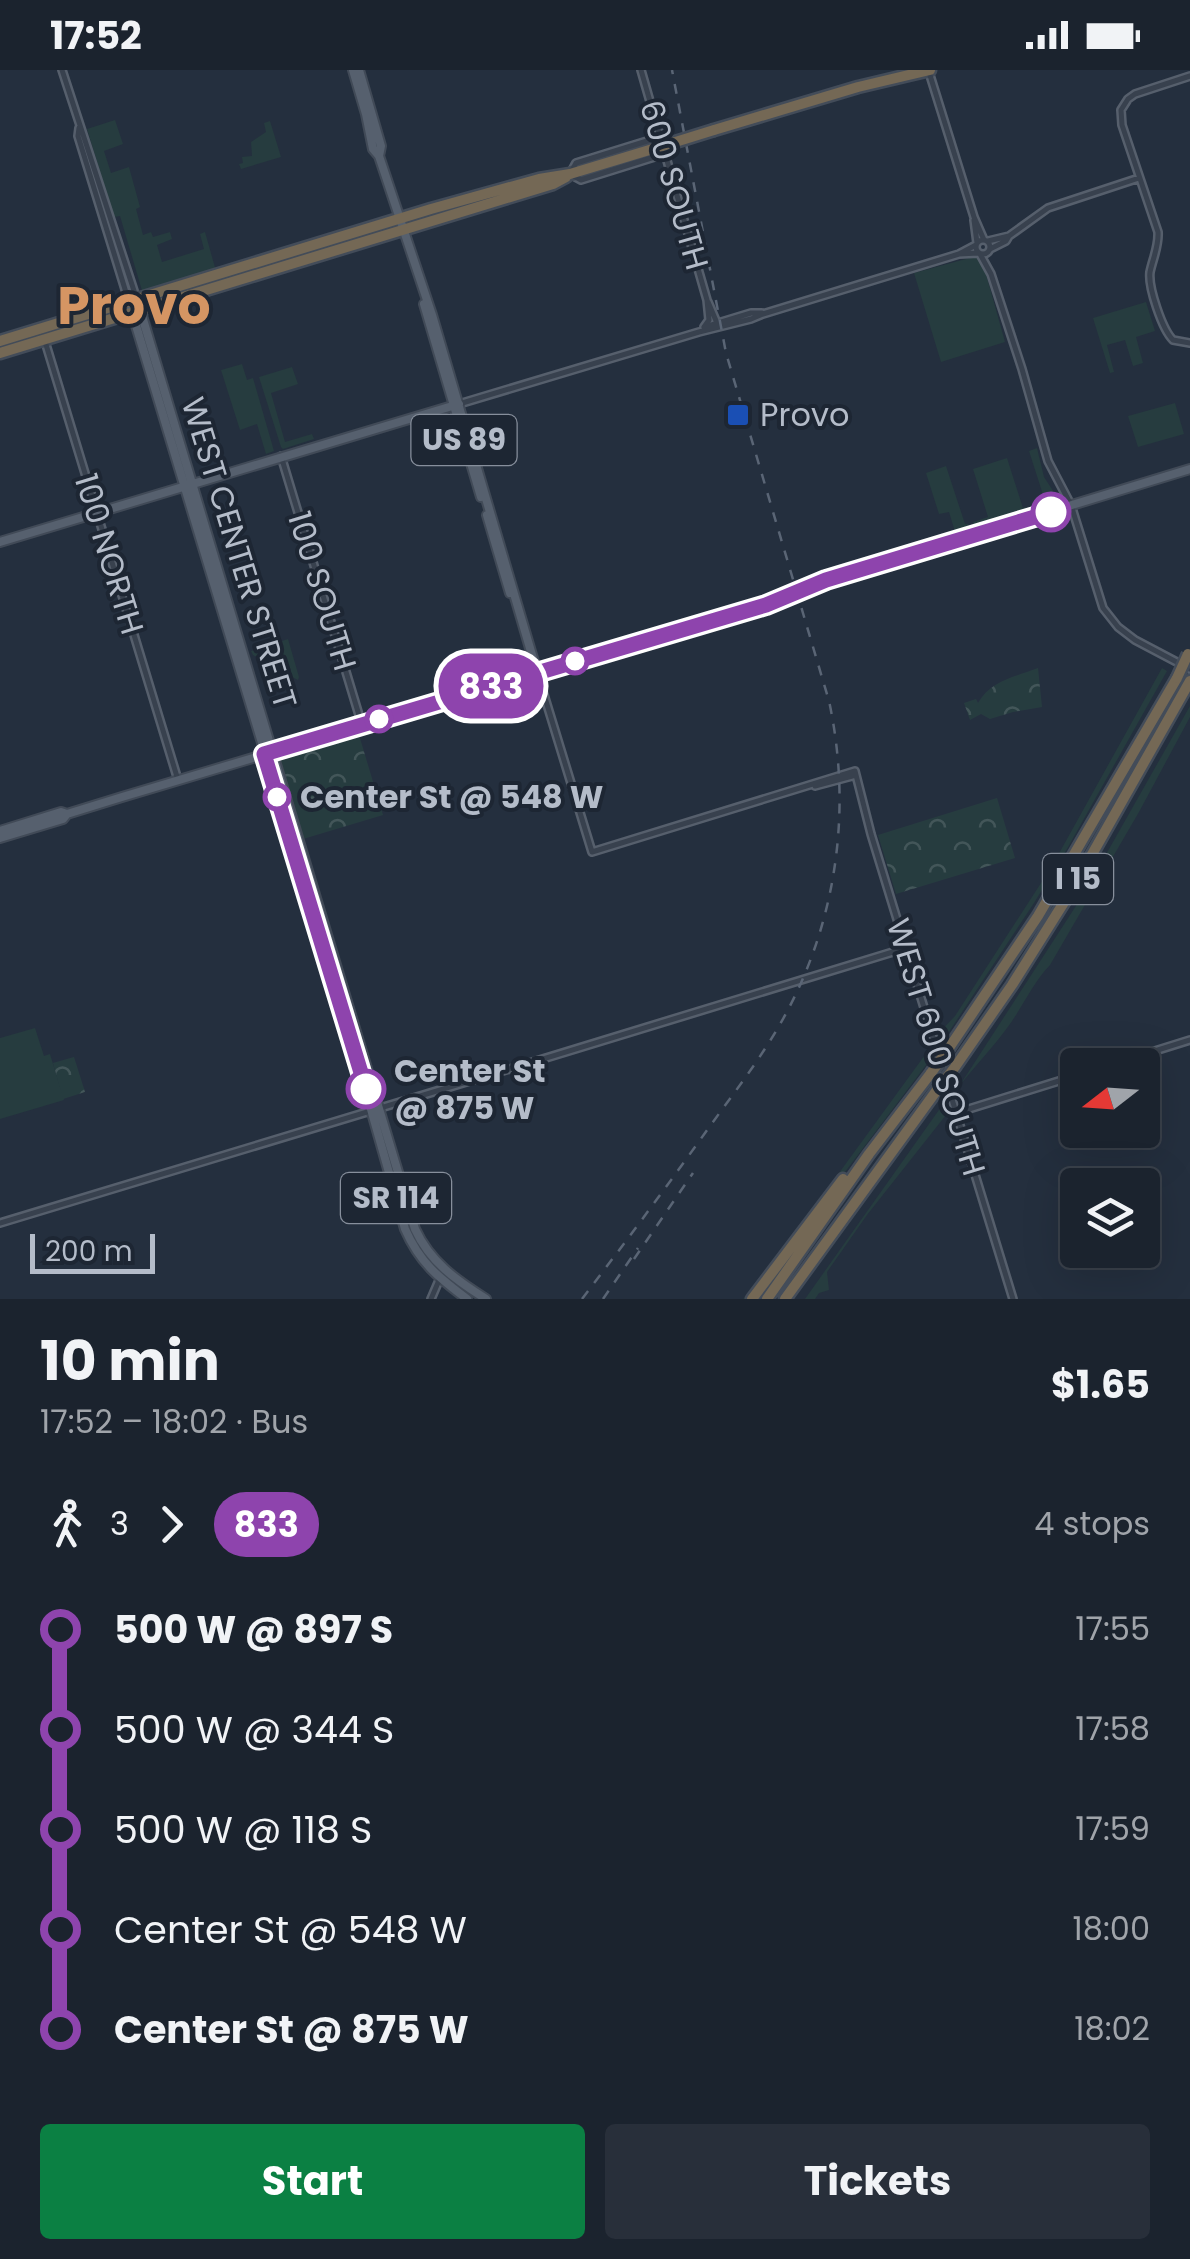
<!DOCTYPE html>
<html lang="en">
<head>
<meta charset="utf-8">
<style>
	body { margin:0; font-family:Poppins,sans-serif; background:#282f3a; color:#f1f3f6; height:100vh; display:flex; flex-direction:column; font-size:38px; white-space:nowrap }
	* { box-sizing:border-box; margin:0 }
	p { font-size:32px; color:#a0a4aa }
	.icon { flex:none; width:55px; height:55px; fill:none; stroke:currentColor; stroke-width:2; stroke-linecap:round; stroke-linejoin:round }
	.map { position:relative; height:1229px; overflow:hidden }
	.details { display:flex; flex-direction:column; background:#1b232e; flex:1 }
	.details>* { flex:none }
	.badge { padding:0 20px; border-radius:32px; font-size:35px; line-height:65px }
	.needle { width:65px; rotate:253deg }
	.buttons { position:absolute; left:1060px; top:978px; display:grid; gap:20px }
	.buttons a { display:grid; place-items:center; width:100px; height:100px; border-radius:10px; background:#1b232e; box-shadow:0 10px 40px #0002,0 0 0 2px #39404a; font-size:50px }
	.scale { position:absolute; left:30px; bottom:25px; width:125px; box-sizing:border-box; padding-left:10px; border:5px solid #b4bcc9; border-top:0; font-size:28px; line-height:35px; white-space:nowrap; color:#b4bcc9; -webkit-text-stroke:8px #1d2633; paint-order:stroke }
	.map>.badge { position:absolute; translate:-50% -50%; box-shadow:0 0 0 5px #fff }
	.legs { display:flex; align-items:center; gap:15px; height:110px; padding:0 40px; font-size:32px }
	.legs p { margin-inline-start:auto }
	.headline { display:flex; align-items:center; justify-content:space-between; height:170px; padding:0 40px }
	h1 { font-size:55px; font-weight:700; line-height:75px }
	.action { display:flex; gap:20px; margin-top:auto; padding:20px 40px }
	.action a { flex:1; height:115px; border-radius:10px; background:#0b8043; color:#fff; font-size:40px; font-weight:700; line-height:115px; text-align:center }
	.action a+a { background:#282f3a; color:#f1f3f6 }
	ul { padding:0 40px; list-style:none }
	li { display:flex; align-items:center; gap:35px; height:100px; font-size:38px }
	li i { display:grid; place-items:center; width:15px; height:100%; margin:0 12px; background:currentColor }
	li i::after { content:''; width:25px; height:25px; margin:-12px; border:8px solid; border-radius:50%; background:#1b232e }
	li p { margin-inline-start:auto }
	li:first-child i { background:linear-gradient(#0000 50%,currentColor 0) }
	li:last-child i { background:linear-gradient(currentColor 50%,#0000 0) }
	.status { display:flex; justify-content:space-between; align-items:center; height:70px; padding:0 50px; background:#1b232e; direction:ltr }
	.status svg { height:28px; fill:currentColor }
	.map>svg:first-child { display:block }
	.grass { fill:#263c3f }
	.park { fill:url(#park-crowns) }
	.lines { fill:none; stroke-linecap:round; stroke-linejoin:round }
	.minor-casing { stroke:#565f6c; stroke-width:10 }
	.major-casing { stroke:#414a57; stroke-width:12 }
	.highway-casing { stroke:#434c59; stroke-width:15 }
	.minor { stroke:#38414e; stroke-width:5 }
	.major { stroke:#56606e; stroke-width:8 }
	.highway { stroke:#746855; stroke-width:10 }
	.rail { stroke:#5a6575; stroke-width:2.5; stroke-dasharray:10 10; stroke-linecap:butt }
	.highway-bridge-casing { stroke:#434c59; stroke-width:15; stroke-linecap:butt }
	.highway-bridge { stroke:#746855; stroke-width:10 }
	.line-1-casing { stroke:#fff; stroke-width:22 }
	.line-1 { stroke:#8e44ad; stroke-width:15 }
	.transit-dot { fill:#1a4fb4; stroke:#1d2633; stroke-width:4 }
	.stop-1-dot { fill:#fff; stroke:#8e44ad; stroke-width:5 }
	.labels { text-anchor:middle; stroke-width:8; stroke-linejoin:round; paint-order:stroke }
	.shield { fill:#1d2633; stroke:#878f9c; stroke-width:2.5 }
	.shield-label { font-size:30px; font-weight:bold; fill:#b4bcc9 }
	.street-label { font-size:32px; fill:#b4bcc9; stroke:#1d2633 }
	.poi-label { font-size:32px; fill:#b4bcc9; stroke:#1d2633; text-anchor:start }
	.stop-label { font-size:32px; font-weight:bold; fill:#b4bcc9; stroke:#1d2633; text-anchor:start }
	.town-label { font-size:52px; font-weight:bold; fill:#d59563; stroke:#1d2633 }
</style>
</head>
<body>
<div class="status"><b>17:52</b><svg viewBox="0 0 49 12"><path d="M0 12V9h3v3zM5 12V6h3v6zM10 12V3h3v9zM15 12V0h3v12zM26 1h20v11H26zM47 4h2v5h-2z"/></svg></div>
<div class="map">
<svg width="1190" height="1229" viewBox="0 0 1190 1229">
	<defs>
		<pattern id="park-crowns" width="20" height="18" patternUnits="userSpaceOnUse" patternTransform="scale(2.5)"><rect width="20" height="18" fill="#263c3f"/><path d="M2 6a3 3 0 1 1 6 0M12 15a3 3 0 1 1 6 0" fill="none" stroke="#435659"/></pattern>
	</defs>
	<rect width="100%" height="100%" fill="#242f3e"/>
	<!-- grass -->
	<path class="grass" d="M115,50L123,74L104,81L111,103L129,97L140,137L136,139L143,165L151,162L153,167L170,162L172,169L157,175L162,192L204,179L200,164L205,162L216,201L143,224L120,146L114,147L87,59Z
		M270,51L281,87L241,99L239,94L243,93L242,87L252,86L251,72L266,62L264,53Z
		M977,186L983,193L1005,272L941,292L914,203Z
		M1146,232L1155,261L1136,267L1143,293L1133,296L1125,270L1107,275L1114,302L1110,303L1093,248Z
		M242,294L247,310L253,308L274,381L266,384L257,354L240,360L221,300Z
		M292,297L298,314L271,323L285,372L312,364L314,369L283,379L281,377L259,307Z
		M1175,333L1184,364L1138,377L1128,346Z
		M1037,378L1044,407L1059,430L1032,440L1031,436L1045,431L1029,381Z
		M1007,388L1023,438L1026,437L1027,441L974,457L973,452L988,447L973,399Z
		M946,396L965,454H968L969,458L956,465L949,442L939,444L926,403Z
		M288,569L299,607L298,610L290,606L291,600L285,589L282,588L279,593L271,596L253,585L251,581Z
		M1162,598L1167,601L1067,779L1034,833L941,974L938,964L955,946L1052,796Z
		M1190,636V647L1139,742L1050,895C1033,913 1024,934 1010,954C995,975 977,994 960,1015L1083,825Z
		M35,958L44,986L50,984L64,1030L0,1049V968Z
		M930,978L933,986L760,1214L748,1229H743L756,1217Z
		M946,1030L950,1044L946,1045L867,1145L827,1202L829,1220L819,1223L815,1229H805Z"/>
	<!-- park -->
	<path class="park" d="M1038,598L1042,637L1013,642L990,649L981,644L970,650L964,633L976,629L978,633C991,610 1015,607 1038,598Z
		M359,665L383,745L303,769L279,690Z
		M997,728L1015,788L896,824L878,765Z
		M74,987L85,1022L63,1029L53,993Z"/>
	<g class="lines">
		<defs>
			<path id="minor" d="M62,0L137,230
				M641,0L707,230L709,250L704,257
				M929,2L974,147L984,170
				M1190,6L1135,24L1128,29L1121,40L1122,55L1158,162C1159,176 1153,188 1150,202C1148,217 1162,259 1173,270L1190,273
				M79,58L78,66L128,229
				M660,67L576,93L570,104L581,110L664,84
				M974,150L977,173
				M976 177a7 7 0 1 1 14 0a7 7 0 1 1-14 0Z
				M988,171L1009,166
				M990,179L1006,171L1009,166L1048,138L1139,108
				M959,184L978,183
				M980,184L991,204L1022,299L1048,391L1071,435L1103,538L1118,557L1135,570L1190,599
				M708,232L717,253
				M705,257L751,243H762
				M44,268L178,710
				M459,334L699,262L751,249L763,244L959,184L976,175
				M281,386L362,655
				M538,605L592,782L855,701L871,764L1013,1229
				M815,716L856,705
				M1110,995L1190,970
				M956,1043L1078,1005
				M0,1153C303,1063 604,970 906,878
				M431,1229L440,1208"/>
			<path id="major" d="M353,0L366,44L373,79L379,86L432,245L537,602
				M359,0L381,76L379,86
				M424,234L481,427
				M139,236L415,1159C430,1192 456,1210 486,1229
				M131,239L346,951L405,1159C420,1193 438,1207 467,1229
				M487,445L510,523
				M0,472L459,334
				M826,510L1190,399
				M0,761L61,742L67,744
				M0,768L63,749L67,744L122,727L760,537L788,527L826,510"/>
			<path id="highway" d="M714,60L858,17L930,0
				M0,271L431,139L539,109L570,104L656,78
				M0,283L553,114L566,107
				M949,978L1038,846L1177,608
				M955,997L1012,915L1073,818L1190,611
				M752,1229L843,1109
				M767,1229L869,1084L931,1003
				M785,1229L937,1020"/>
		</defs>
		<!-- minor casing -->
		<use href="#minor" class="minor-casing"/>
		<!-- major casing -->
		<use href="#major" class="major-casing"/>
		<!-- highway casing -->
		<use href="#highway" class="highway-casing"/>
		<!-- minor -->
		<use href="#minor" class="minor"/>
		<!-- major -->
		<use href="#major" class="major"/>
		<!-- highway -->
		<use href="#highway" class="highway"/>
		<!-- rail -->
		<path class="rail" d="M634,1189L693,1103
			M582,1229C624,1174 665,1119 705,1063C730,1028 757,994 779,956C836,858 853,742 829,631L726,283L672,0
			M603,1229L638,1178"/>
		<defs>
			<path id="highway-bridge" d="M656,78L714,60
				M1177,608L1188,584
				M931,1003L949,978
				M937,1020L955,997"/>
		</defs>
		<!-- highway-bridge casing -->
		<use href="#highway-bridge" class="highway-bridge-casing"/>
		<!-- highway-bridge -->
		<use href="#highway-bridge" class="highway-bridge"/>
	</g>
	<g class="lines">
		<defs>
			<path id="line-1" d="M366,1019L264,684L766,535L826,510L1051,442"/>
		</defs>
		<!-- line-1 casing -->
		<use href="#line-1" class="line-1-casing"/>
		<!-- line-1 -->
		<use href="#line-1" class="line-1"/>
	</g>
	<!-- markers -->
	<rect class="transit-dot" x="726" y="333" width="24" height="24" rx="5"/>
	<g class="stop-1-dot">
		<circle cx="1051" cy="442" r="18"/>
		<circle cx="575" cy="591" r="12"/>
		<circle cx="379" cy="649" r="12"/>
		<circle cx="277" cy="727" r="12"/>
		<circle cx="366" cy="1019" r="18"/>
	</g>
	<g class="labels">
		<!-- shield labels -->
		<g class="shield">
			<rect x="411.5" y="345" width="105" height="50" rx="8"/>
			<rect x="1043" y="784" width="70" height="50" rx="8"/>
			<rect x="341" y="1103" width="110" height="50" rx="8"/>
		</g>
		<g class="shield-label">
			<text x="464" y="380">US 89</text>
			<text x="1078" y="819">I 15</text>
			<text x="396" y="1138">SR 114</text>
		</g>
		<!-- street labels -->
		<g class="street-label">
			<text transform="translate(674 115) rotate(74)" y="11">600 SOUTH</text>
			<text transform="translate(239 483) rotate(73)" y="11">WEST CENTER STREET</text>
			<text transform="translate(109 484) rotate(73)" y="11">100 NORTH</text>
			<text transform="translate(322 521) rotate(73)" y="11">100 SOUTH</text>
			<text transform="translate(936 977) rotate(73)" y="11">WEST 600 SOUTH</text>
		</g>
		<!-- poi labels -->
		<g class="poi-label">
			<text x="760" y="356">Provo</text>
		</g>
		<!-- stop labels -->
		<g class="stop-label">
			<text x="300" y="738">Center St @ 548 W</text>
			<text x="394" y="1012">Center St<tspan x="394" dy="37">@ 875 W</tspan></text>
		</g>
		<!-- town labels -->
		<g class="town-label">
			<text x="134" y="254">Provo</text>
		</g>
	</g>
</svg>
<div class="buttons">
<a><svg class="needle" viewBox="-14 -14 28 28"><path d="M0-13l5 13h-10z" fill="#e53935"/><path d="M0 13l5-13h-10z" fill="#a0a4aa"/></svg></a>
<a><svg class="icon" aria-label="layers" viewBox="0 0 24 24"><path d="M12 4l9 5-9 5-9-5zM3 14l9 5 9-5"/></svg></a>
</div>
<div class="scale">200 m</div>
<b class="badge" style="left:491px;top:616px;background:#8e44ad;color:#fff">833</b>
</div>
<section class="details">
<div class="headline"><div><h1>10 min</h1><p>17:52 – 18:02 · Bus</p></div><b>$1.65</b></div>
<div class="legs"><svg class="icon" aria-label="walk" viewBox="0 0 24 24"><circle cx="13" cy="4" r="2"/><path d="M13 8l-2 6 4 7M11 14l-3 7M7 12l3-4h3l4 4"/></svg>3<svg class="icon" aria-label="forward" viewBox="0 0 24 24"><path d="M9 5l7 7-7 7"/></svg><b class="badge" style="background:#8e44ad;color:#fff">833</b><p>4 stops</p></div>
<ul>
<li><i style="color:#8e44ad"></i><b>500 W @ 897 S</b><p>17:55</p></li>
<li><i style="color:#8e44ad"></i><span>500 W @ 344 S</span><p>17:58</p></li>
<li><i style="color:#8e44ad"></i><span>500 W @ 118 S</span><p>17:59</p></li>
<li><i style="color:#8e44ad"></i><span>Center St @ 548 W</span><p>18:00</p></li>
<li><i style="color:#8e44ad"></i><b>Center St @ 875 W</b><p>18:02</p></li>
</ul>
<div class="action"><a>Start</a><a>Tickets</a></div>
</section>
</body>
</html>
